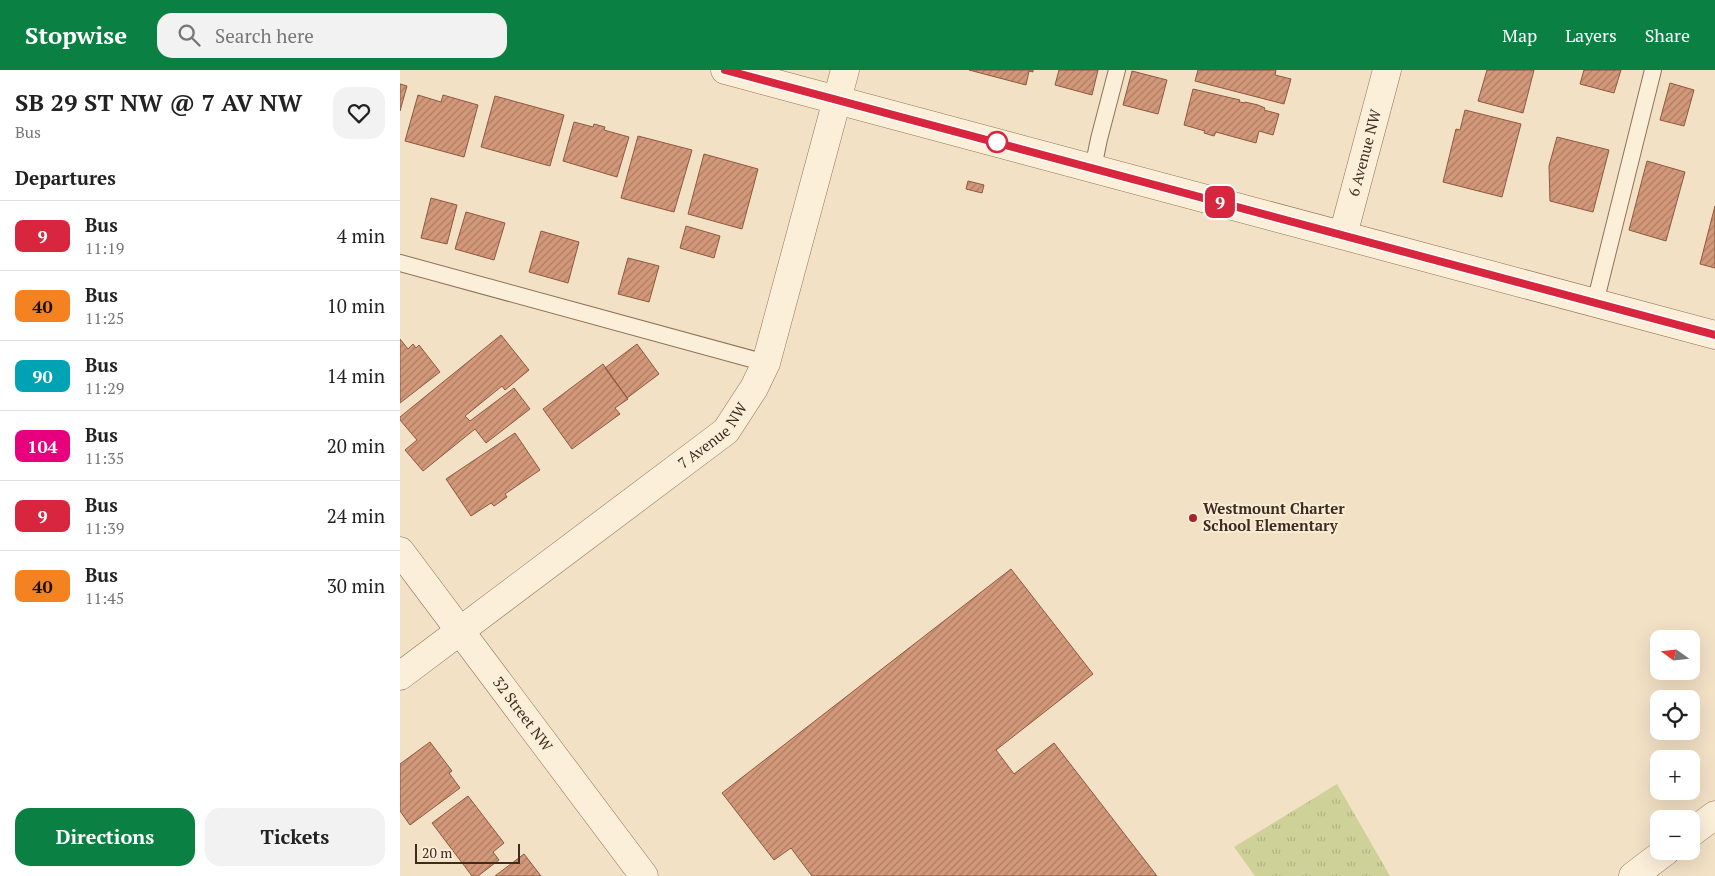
<!DOCTYPE html>
<html lang="en">
<head>
<meta charset="utf-8">
<style>
	body { margin:0; font-family:"PT Serif",serif; background:#f2f2f2; color:#222; height:100vh; display:flex; flex-direction:column; font-size:19px; white-space:nowrap }
	* { box-sizing:border-box; margin:0 }
	p { font-size:16px; color:#767676 }
	.icon { flex:none; width:28px; height:28px; fill:none; stroke:currentColor; stroke-width:2; stroke-linecap:round; stroke-linejoin:round }
	.map { position:relative; flex:1; overflow:hidden }
	.sheet { display:flex; flex-direction:column; background:#fff; width:400px }
	.sheet>* { flex:none }
	.badge { padding:0 10px; border-radius:8px; font-size:18px; line-height:32px }
	.needle { width:32px; rotate:285deg }
	.controls { position:absolute; left:1250px; top:560px; display:grid; gap:10px }
	.controls a { display:grid; place-items:center; width:50px; height:50px; border-radius:10px; background:#fff; box-shadow:0 5px 20px #0002; font-size:25px }
	.scale { position:absolute; left:15px; bottom:12px; width:105px; box-sizing:border-box; padding-left:5px; border:2px solid #3e2b1e; border-top:0; font-size:14px; line-height:18px; white-space:nowrap; color:#3e2b1e; -webkit-text-stroke:4px #f8ecd6; paint-order:stroke }
	.map>.badge { position:absolute; translate:-50% -50%; box-shadow:0 0 0 2px #fff }
	h2 { padding:0 15px; font-size:19px; line-height:45px }
	.round { display:grid; place-items:center; flex:none; width:52px; height:52px; border-radius:15px; background:#f2f2f2 }
	.overview { display:flex; align-items:center; justify-content:space-between; height:85px; padding:0 15px }
	h1 { font-size:24px; font-weight:700; line-height:38px }
	.button { display:flex; gap:10px; margin-top:auto; padding:10px 15px }
	.button a { flex:1; height:58px; border-radius:15px; background:#0b8043; color:#fff; font-size:20px; font-weight:700; line-height:58px; text-align:center }
	.button a+a { background:#f2f2f2; color:#222 }
	ul { padding:0; list-style:none }
	li { display:flex; align-items:center; gap:15px; height:70px; padding:0 15px; border-top:1px solid #e0e0e0 }
	li div { flex:1 }
	li b { display:block; font-size:19px }
	li em { font-style:normal }
	li .badge { min-width:55px; font-weight:700; text-align:center }
	header { display:flex; align-items:center; gap:30px; box-sizing:border-box; height:70px; padding:0 25px; background:#0b8043; color:#fff }
	header strong { font-size:24px }
	nav { display:flex; gap:28px; margin-inline-start:auto; font-size:18px }
	.search { width:350px; height:45px; background:#f2f2f2; display:flex; align-items:center; gap:12px; box-sizing:border-box; padding:0 18px; border-radius:15px; color:#767676; font-size:19px }
	main { display:flex; flex:1; min-height:0 }
	.map>svg:first-child { display:block }
	.grass { fill:url(#grass-tufts) }
	.building { fill:url(#building-hatch); stroke:#8f583d }
	.lines { fill:none; stroke-linecap:round; stroke-linejoin:round }
	.service-casing { stroke:#8e7259; stroke-width:18 }
	.minor-casing { stroke:#8e7259; stroke-width:29 }
	.tertiary-casing { stroke:#8e7259; stroke-width:29 }
	.service { stroke:#fbefda; stroke-width:16 }
	.minor { stroke:#fbefda; stroke-width:28 }
	.tertiary { stroke:#fbefda; stroke-width:28 }
	.line-casing { stroke:#fff; stroke-width:11 }
	.line { stroke:#d7263d; stroke-width:8 }
	.stop-dot { fill:#fff; stroke:#d7263d; stroke-width:2.5 }
	.poi-dot { fill:#a2252e; stroke:#f8ecd6; stroke-width:2 }
	.labels { text-anchor:middle; stroke-width:4; stroke-linejoin:round; paint-order:stroke }
	.street-label { font-size:15px; fill:#3e2b1e; stroke:#f8ecd6 }
	.poi-label { font-size:15px; font-weight:bold; fill:#3e2b1e; stroke:#f8ecd6; text-anchor:start }
</style>
</head>
<body>
<header>
<strong>Stopwise</strong>
<div class="search"><svg class="icon" aria-label="search" viewBox="0 0 24 24"><circle cx="10" cy="10" r="6"/><path d="M15 15l6 6"/></svg>Search here</div>
<nav><a>Map</a><a>Layers</a><a>Share</a></nav>
</header>
<main>
<section class="sheet">
<div class="overview"><div><h1>SB 29 ST NW @ 7 AV NW</h1><p>Bus</p></div><a class="round"><svg class="icon" aria-label="heart" viewBox="0 0 24 24"><path d="M12 20l-8-8c-3-5 5-10 8-4 3-6 11-1 8 4z"/></svg></a></div>
<h2>Departures</h2>
<ul>
<li><span class="badge" style="background:#d7263d;color:#fff">9</span><div><b>Bus</b><p>11:19</p></div><em>4 min</em></li>
<li><span class="badge" style="background:#f58220;color:#111">40</span><div><b>Bus</b><p>11:25</p></div><em>10 min</em></li>
<li><span class="badge" style="background:#00a3b4;color:#fff">90</span><div><b>Bus</b><p>11:29</p></div><em>14 min</em></li>
<li><span class="badge" style="background:#e6007e;color:#fff">104</span><div><b>Bus</b><p>11:35</p></div><em>20 min</em></li>
<li><span class="badge" style="background:#d7263d;color:#fff">9</span><div><b>Bus</b><p>11:39</p></div><em>24 min</em></li>
<li><span class="badge" style="background:#f58220;color:#111">40</span><div><b>Bus</b><p>11:45</p></div><em>30 min</em></li>
</ul>
<div class="button"><a>Directions</a><a>Tickets</a></div>
</section>
<div class="map">
<svg width="1315" height="806" viewBox="0 0 1315 806">
	<defs>
		<pattern id="grass-tufts" width="24" height="20" patternUnits="userSpaceOnUse" patternTransform="scale(1.25)"><rect width="24" height="20" fill="#ced198"/><path d="M3 7l-1-3M5 7V3M7 7l1-3M15 17l-1-3M17 17v-4M19 17l1-3" fill="none" stroke="#b2b483"/></pattern>
		<pattern id="building-hatch" width="6" height="6" patternUnits="userSpaceOnUse" patternTransform="scale(1.25)"><rect width="6" height="6" fill="#d29879"/><path d="M-1 1l2-2M0 6l6-6M5 7l2-2" fill="none" stroke="#ac7c63"/></pattern>
	</defs>
	<rect width="100%" height="100%" fill="#f2e1c5"/>
	<!-- grass -->
	<path class="grass" d="M937,714L990,806H855L834,777Z"/>
	<!-- building -->
	<path class="building" d="M569,0H633V2L629,1L626,15Z
		M659,0H698L692,25L655,15Z
		M798,0H876L875,5L891,9L884,34L795,11Z
		M1087,0H1134L1123,43L1078,31Z
		M1184,0H1221L1214,23L1180,14Z
		M732,1L767,10L758,44L723,35Z
		M1270,13L1294,20L1284,56L1260,50Z
		M0,14L7,16L0,41Z
		M793,19L840,30L839,32L845,33V32L858,35L865,38L864,40L879,44L873,65L859,61L856,73L816,62L814,66L804,63L805,61L784,55Z
		M18,25L41,32L43,25L78,35L64,87L5,71Z
		M95,26L164,45L150,96L81,77Z
		M1065,40L1121,54L1102,127L1043,112L1056,59L1060,60Z
		M174,52L193,57L194,54L205,57L204,60L229,67L217,107L163,91Z
		M238,66L292,80L274,142L221,128Z
		M1157,67L1209,80L1193,142L1150,131L1149,96Z
		M304,84L358,99L342,159L288,144Z
		M1247,91L1285,102L1266,171L1229,160Z
		M568,111L584,115L582,123L566,119Z
		M31,128L57,135L47,174L21,168Z
		M1315,136V198L1300,194Z
		M66,142L105,153L94,190L55,179Z
		M286,156L320,166L314,188L280,178Z
		M141,161L179,172L168,213L129,202Z
		M228,188L259,196L249,232L218,224Z
		M101,265L129,300L105,320L102,316L65,346L70,351L114,318L130,339L86,373L75,359L23,401L5,380L17,370L0,350V347Z
		M0,269L8,279L13,274L16,278L19,275L40,302L0,333Z
		M237,274L259,304L227,328L205,298Z
		M203,294L228,329L215,338L220,344L172,379L143,339Z
		M115,363L140,400L105,424L107,427L94,436L91,433L71,446L46,409Z
		M611,499L693,604L596,680L614,704L654,673L757,806H412L391,778L374,790L322,723Z
		M30,672L52,701L49,703L60,718L10,755L0,741V694Z
		M68,726L104,773L93,782L99,790L78,806H72L32,753Z
		M124,784L141,806H95Z"/>
	<g class="lines">
		<defs>
			<path id="service" d="M693,98L699,69L717,0
				M0,193L366,293
				M1195,233L1253,0"/>
			<g id="minor">
				<path id="s1" d="M943,165L987,0"/>
				<path id="s2" d="M0,481L244,806"/>
				<path id="s3" d="M0,606L326,361L354,318L366,293L445,0"/>
				<path d="M1291,763L1315,745"/>
				<path d="M1233,806L1266,781"/>
			</g>
			<path id="tertiary" d="M325,0L1315,265"/>
		</defs>
		<!-- service casing -->
		<use href="#service" class="service-casing"/>
		<!-- minor casing -->
		<use href="#minor" class="minor-casing"/>
		<!-- tertiary casing -->
		<use href="#tertiary" class="tertiary-casing"/>
		<!-- service -->
		<use href="#service" class="service"/>
		<!-- minor -->
		<use href="#minor" class="minor"/>
		<!-- tertiary -->
		<use href="#tertiary" class="tertiary"/>
	</g>
	<g class="lines">
		<defs>
			<path id="line" d="M325,0L1315,265"/>
		</defs>
		<!-- line casing -->
		<use href="#line" class="line-casing"/>
		<!-- line -->
		<use href="#line" class="line"/>
	</g>
	<!-- markers -->
	<circle class="stop-dot" cx="597" cy="72" r="10"/>
	<circle class="poi-dot" cx="793" cy="448" r="5"/>
	<g class="labels">
		<!-- street labels -->
		<g class="street-label">
			<text dy="5" stroke="none"><textPath href="#s1" startOffset="85">6 Avenue NW</textPath></text>
			<text dy="5" stroke="none"><textPath href="#s3" startOffset="395">7 Avenue NW</textPath></text>
			<text dy="5" stroke="none"><textPath href="#s2" startOffset="204">32 Street NW</textPath></text>
		</g>
		<!-- poi labels -->
		<g class="poi-label">
			<text x="803" y="444">Westmount Charter<tspan x="803" dy="17">School Elementary</tspan></text>
		</g>
	</g>
</svg>
<div class="controls">
<a><svg class="needle" viewBox="-14 -14 28 28"><path d="M0-13l5 13h-10z" fill="#e53935"/><path d="M0 13l5-13h-10z" fill="#767676"/></svg></a>
<a><svg class="icon" aria-label="locate" viewBox="0 0 24 24"><circle cx="12" cy="12" r="6"/><path d="M12 2v4M12 18v4M2 12h4M18 12h4"/></svg></a>
<a>+</a>
<a>−</a>
</div>
<div class="scale">20 m</div>
<b class="badge" style="left:820px;top:132px;background:#d7263d;color:#fff">9</b>
</div>
</main>
</body>
</html>
